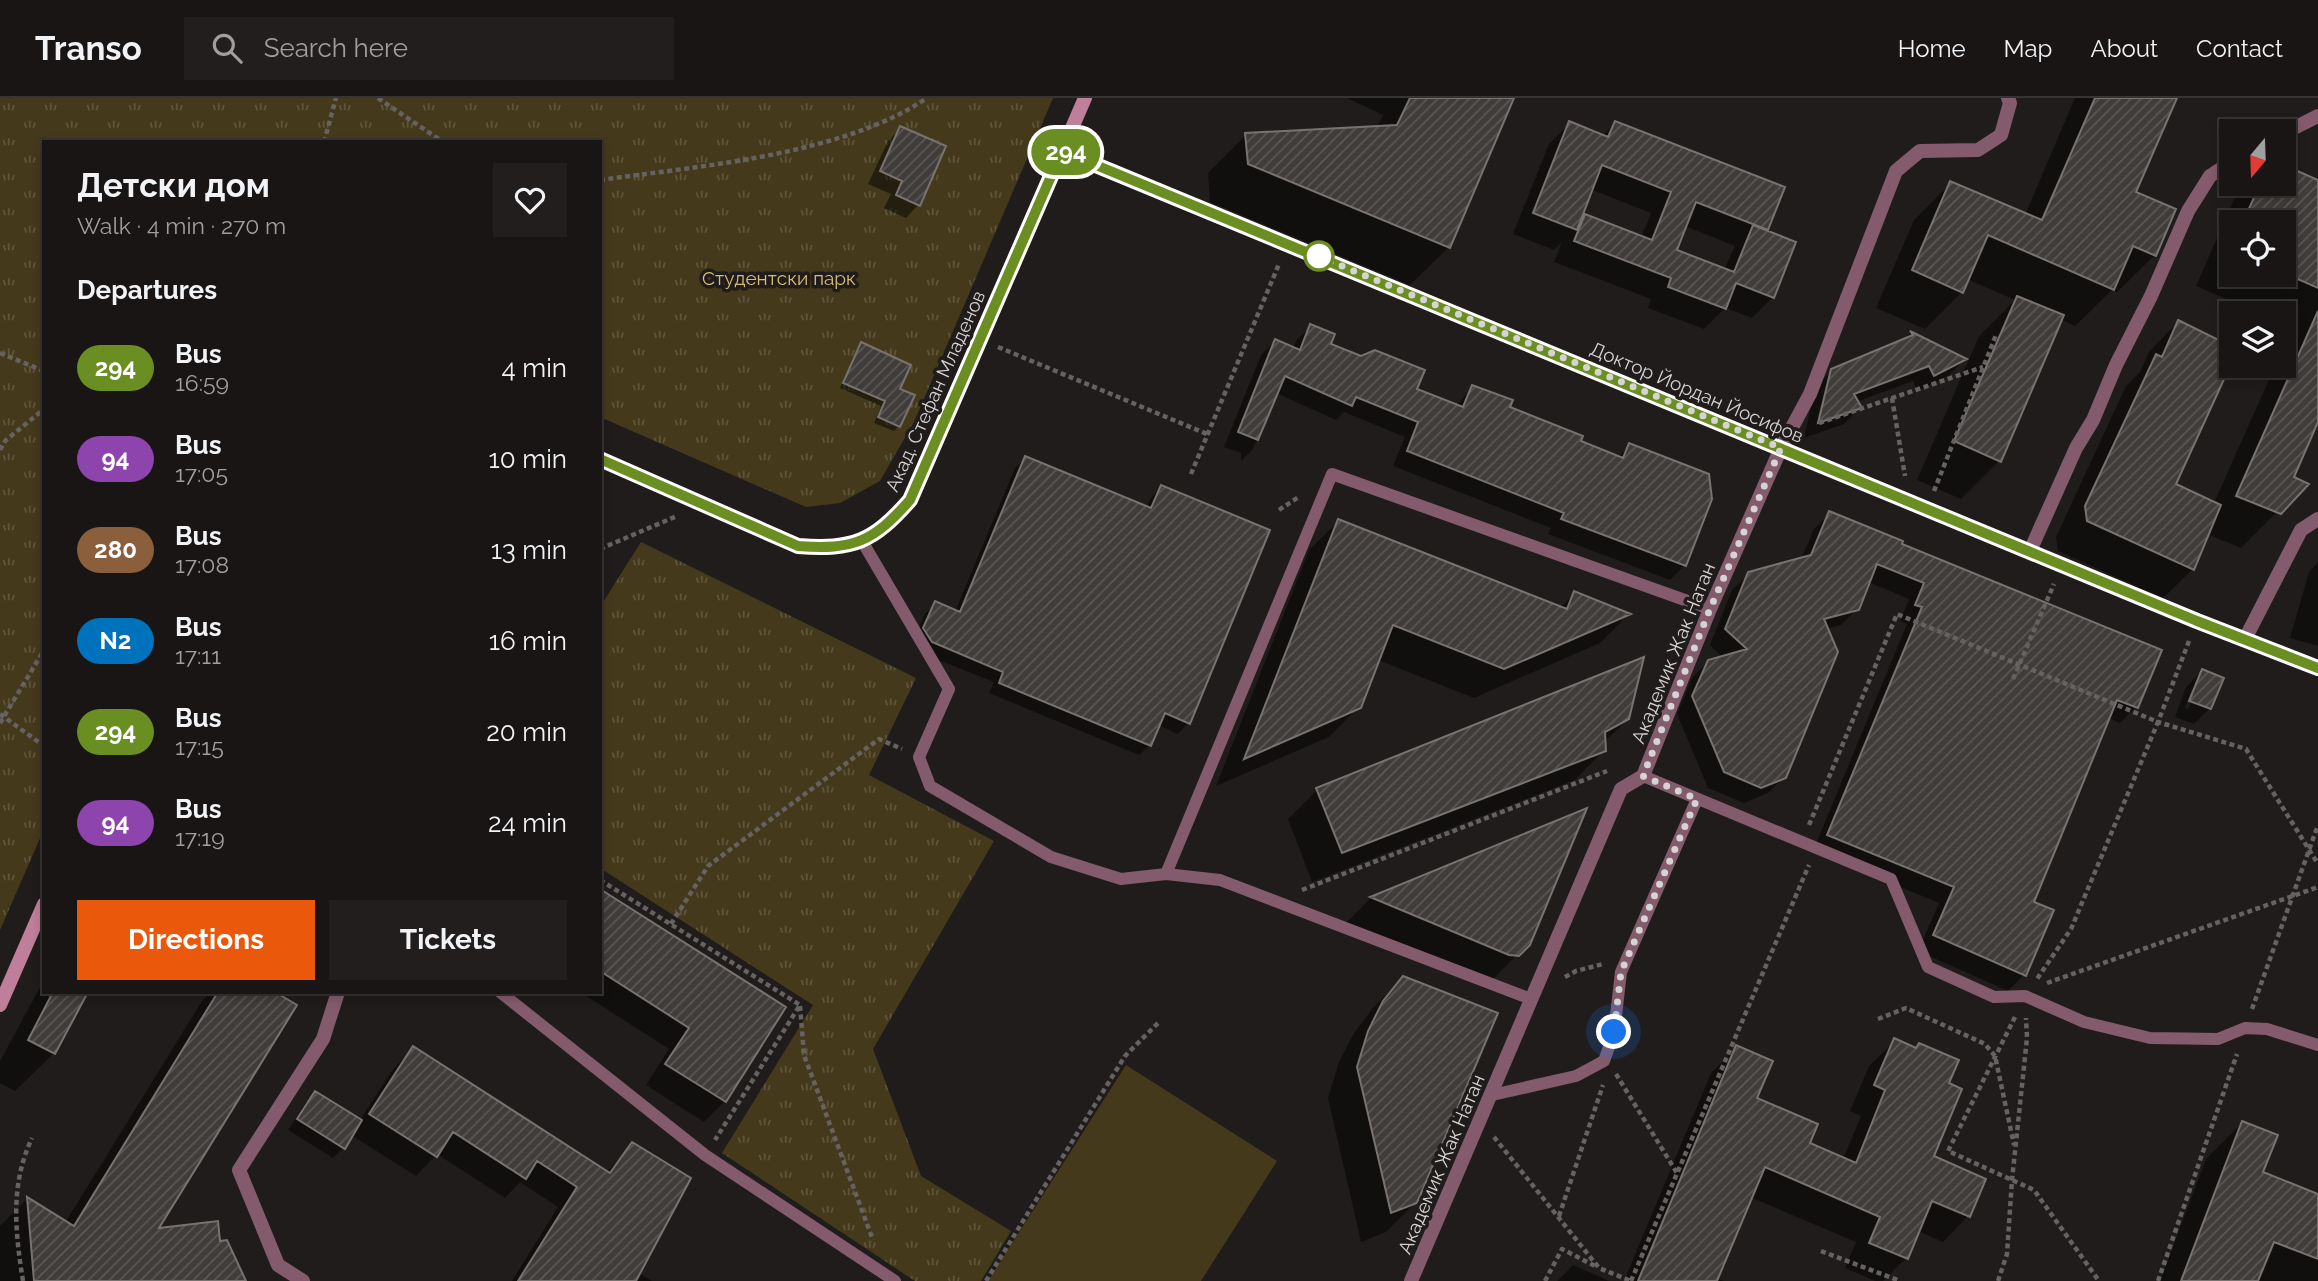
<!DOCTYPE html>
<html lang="en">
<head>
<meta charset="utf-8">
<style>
	body { margin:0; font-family:Raleway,sans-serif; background:#211e1d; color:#f1f3f6; height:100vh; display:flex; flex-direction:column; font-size:26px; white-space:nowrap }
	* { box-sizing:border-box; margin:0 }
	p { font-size:23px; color:#9f9fa0 }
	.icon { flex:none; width:38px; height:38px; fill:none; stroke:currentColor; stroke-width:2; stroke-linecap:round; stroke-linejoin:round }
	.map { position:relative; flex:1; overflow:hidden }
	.panel { position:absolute; left:42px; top:42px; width:560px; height:854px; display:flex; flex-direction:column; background:#181514; border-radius:0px; box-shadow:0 4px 10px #0003,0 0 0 2px #363434 }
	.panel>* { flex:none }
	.badge { padding:0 14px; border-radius:23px; font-size:24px; line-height:46px }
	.needle { width:46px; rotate:199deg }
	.fabs { position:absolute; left:2219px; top:21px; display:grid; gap:14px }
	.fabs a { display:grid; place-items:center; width:77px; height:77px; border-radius:0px; background:#181514; box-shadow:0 4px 10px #0003,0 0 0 2px #363434; font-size:35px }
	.you { position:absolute; width:35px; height:35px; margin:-18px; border:5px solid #fff; border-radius:50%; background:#1a73e8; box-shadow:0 0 0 10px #1a73e833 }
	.map>.badge { position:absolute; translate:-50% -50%; box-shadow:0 0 0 4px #fff }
	h2 { padding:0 35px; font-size:26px; line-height:63px }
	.round { display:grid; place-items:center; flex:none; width:74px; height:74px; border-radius:0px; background:#211e1d }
	.head { display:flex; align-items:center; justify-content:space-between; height:119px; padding:0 35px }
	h1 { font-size:33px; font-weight:700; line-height:52px }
	.cta { display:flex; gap:14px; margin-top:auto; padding:14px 35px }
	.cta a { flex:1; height:80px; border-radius:0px; background:#ea580c; color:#fff; font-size:28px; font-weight:700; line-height:80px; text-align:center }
	.cta a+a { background:#211e1d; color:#f1f3f6 }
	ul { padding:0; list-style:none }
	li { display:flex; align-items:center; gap:21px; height:91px; padding:0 35px }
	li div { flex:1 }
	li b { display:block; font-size:26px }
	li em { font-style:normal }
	li .badge { min-width:77px; font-weight:700; text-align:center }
	header { display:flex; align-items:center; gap:42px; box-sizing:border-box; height:98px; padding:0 35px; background:#181514; border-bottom:2px solid #363434 }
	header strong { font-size:33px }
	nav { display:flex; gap:38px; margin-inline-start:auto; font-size:24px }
	.search { width:490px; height:63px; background:#211e1d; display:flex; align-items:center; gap:18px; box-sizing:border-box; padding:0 24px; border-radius:0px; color:#9f9fa0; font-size:26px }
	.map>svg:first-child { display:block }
	.park { fill:url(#park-tufts) }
	.pitch { fill:#45391c }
	.shadow { fill:#0007; fill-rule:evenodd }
	.building { fill:url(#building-hatch); stroke:#787370; stroke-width:2 }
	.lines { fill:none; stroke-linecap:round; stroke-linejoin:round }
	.path { stroke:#666261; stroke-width:4.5; stroke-dasharray:5 3.5; stroke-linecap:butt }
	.lane { stroke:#845b6c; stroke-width:12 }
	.street { stroke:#845b6c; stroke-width:14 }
	.secondary { stroke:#bf7e99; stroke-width:14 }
	.line-casing { stroke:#fff; stroke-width:16 }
	.line { stroke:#6b8e23; stroke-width:10 }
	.walk { stroke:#d6d3d3; stroke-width:7; stroke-dasharray:0 12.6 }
	.stop-dot { fill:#fff; stroke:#6b8e23; stroke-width:3.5 }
	.labels { text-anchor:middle; stroke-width:7; stroke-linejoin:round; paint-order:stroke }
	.park-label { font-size:19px; fill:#d8bc72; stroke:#201c1b }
	.street-label { font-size:19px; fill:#d6d3d3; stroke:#201c1b }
</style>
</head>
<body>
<header>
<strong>Transo</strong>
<div class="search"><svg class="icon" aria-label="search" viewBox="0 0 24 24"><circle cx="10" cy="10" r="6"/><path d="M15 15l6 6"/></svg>Search here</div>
<nav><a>Home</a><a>Map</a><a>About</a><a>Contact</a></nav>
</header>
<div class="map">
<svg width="2318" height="1183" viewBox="0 0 2318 1183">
	<defs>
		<pattern id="park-tufts" width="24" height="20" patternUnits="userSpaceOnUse" patternTransform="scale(1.75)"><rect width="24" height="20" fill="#45391c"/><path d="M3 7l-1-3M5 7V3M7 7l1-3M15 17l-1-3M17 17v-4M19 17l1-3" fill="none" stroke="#5f553c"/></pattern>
		<pattern id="building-hatch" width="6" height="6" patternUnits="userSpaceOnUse" patternTransform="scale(1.75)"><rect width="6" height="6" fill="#403c3a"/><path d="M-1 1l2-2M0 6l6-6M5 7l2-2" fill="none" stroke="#5b5756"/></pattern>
	</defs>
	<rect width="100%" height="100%" fill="#201c1b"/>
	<!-- park -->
	<path class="park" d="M0,0H1053L914,324L880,383L840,405L806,409L600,319V44H44V731L0,832Z
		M641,444L916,580L869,677L994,743L873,951L921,1078L1011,1133L981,1183H915L722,1055L813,907L600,770V509Z"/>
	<!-- pitch -->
	<path class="pitch" d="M1126,967L1277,1063L1201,1183H988Z"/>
	<!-- shadow -->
	<path class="shadow" d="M1347,0H1512L1449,149L1410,187L1210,104L1208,75L1246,37L1377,30L1383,17Z
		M2075,0H2175L2134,95L2155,157L2117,194L2112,192L2075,228L2060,221L1999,363L1961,401L1917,382L1979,238L2015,202L1967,181L1962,194L1925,231L1876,210L1914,122L1951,85L2025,117Z
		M1570,25L1602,38L1615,25L1767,131L1764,134L1773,199L1752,220L1725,210L1704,231L1648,210L1651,201L1554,164L1562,144L1554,152L1513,136L1549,46ZM1590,91L1651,115L1641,140L1585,118L1577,126ZM1685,128L1735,148L1724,172L1675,153Z
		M901,30L944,49L918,107L906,120L884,110L891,96L868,86L888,43Z
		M2284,69L2318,84V319L2277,414L2241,450L2207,436L2193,471L2163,500L2058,453L2056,439L2126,288L2140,274L2149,254L2178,224L2231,249V262L2174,387L2214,405L2275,268H2284V248L2292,230L2284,226V215H2259L2196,188L2235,99L2248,86H2284ZM2231,124H2284V177H2231Z
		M1311,228L1328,247L1415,292L1456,308L1473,289L1508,310L1579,344L1617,360L1630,347L1685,467L1670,482L1548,436L1551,430L1393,368L1405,339L1344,314L1336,322L1276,295L1253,351L1241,363V355L1224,349L1261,257L1275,243L1293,251L1296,243Z
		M1911,235L1964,262L1949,277L1918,293L1913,283L1856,304L1860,310L1844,326L1804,340L1815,289L1832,272L1901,244Z
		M861,246L898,292L899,328L894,333L874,325L881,308L840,290L857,251Z
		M1025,360L1146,410L1151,400L1161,389L1188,625L1178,636L1158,627L1150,647L1139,657L989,595L994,584L921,555L914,542L925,516L935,506L955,514L1015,370Z
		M1830,415L1900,447L2159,553L2136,609L2120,625L2108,620L2032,805L2024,877L2008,893L1918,853L1939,805L1813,753L1907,526L1900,523L1909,501L1868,484L1857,511L1841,527L1826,531L1784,679L1768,695L1744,705L1708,690L1677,616L1692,580L1708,564L1723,560L1710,547L1732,492L1749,476L1801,461L1814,431Z
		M1339,423L1560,510L1575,495L1628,517L1600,545L1474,600L1378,562L1359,609L1329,639L1216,688L1309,452Z
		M2318,464V548L2290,540L2309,474Z
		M2202,573L2210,610L2194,626L2175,619L2186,589ZM2193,590H2196L2188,611L2185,610Z
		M1628,621L1604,644V652L1575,682L1312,784L1288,721L1317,692Z
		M1584,713L1528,846L1488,886L1343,828L1371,800Z
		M600,793L784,910L725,1003L704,1024L646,987L669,951L580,894H600Z
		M1403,880L1416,1104L1386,1134L1361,1144L1328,1000L1339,964L1354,935L1373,910Z
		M44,882V894H86L54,955L15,993L0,985V963Z
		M211,894H272L156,1132L219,1145L242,1183H0V1128L27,1101L65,1125L202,903Z
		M1895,943L1914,951L1919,947L1947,986L1931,1059L1984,1082L1968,1118L1943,1144L1918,1133L1906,1160L1883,1183H1875L1845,1170L1856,1144L1750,1099L1716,1180L1724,1183H1624L1711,975L1737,950L1754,1001L1808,1046L1843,1061L1861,1018L1850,1013L1869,968Z
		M413,951L606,1075L633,1046L639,1175L652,1183H512L558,1109L520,1084L505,1100L437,1056L416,1078L351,1037L343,1050L333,1060L288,1032L305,1006L315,995L360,1022L394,970Z
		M2242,1025L2261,1075L2318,1098V1183H2160L2206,1061Z
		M1573,1167L1609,1183H1557Z"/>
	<!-- building -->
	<path class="building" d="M1410,0H1514L1450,150L1248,66L1245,35L1397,27Z
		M2095,0H2177L2136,94L2176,111L2156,158L2133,148L2114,192L1988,137L1963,195L1912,172L1950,83L2042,122Z
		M1569,23L1608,39L1615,23L1785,89L1768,132L1696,104L1677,152L1734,174L1753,127L1796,144L1774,200L1736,185L1726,211L1668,189L1671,180L1574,143L1585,116L1652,142L1671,94L1602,67L1577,132L1533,115Z
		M900,28L946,48L920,108L896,97L902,83L880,73Z
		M2284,67L2318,82V190L2284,175V124H2243L2260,86H2284Z
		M2017,198L2064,217L2001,364L1954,343Z
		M2318,213V324L2294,379L2309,386L2281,416L2236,398Z
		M2178,222L2231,248V266L2176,386L2221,407L2194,472L2087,423L2085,408L2156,256L2162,259Z
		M1310,226L1335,236L1331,246L1361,258L1375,252L1425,272L1417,291L1463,309L1472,287L1513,302L1510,309L1583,338L1581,343L1623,360L1629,345L1709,376L1712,401L1686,468L1561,421L1564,415L1407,353L1418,324L1356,299L1352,308L1285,278L1258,342L1238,334L1275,241L1300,252Z
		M1910,233L1967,261L1934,278L1929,268L1854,296L1862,310L1818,325L1831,271L1913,237Z
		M861,244L911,267L900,291L915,297L900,329L878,319L885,303L843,285Z
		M1025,358L1151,410L1161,387L1270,432L1190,626L1165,615L1151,648L999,585L1003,574L932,544L923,530L935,503L960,514Z
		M1829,413L1903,443L1902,446L2162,552L2138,610L2117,602L2034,804L2054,812L2026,878L1933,837L1954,789L1827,737L1922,509L1915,507L1924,485L1877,466L1859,512L1824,521L1838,554L1786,680L1761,690L1724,674L1692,598L1708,562L1747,551L1725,531L1748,474L1811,457Z
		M1338,421L1567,511L1574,493L1631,516L1504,571L1393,527L1361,610L1244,661Z
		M1644,559L1629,621L1605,634L1606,653L1342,755L1316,690Z
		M2202,571L2224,580L2211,611L2189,603Z
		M1587,710L1530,847L1519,858L1509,857L1370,799Z
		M600,791L786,909L726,1004L665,966L689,930L600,873Z
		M1403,878L1498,915L1417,1105L1391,1115L1357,969L1368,933L1383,903Z
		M53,894H88L55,956L28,942Z
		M218,894H275L297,907L159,1130L218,1123L220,1143L227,1142L246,1183H34L27,1099L74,1128Z
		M1894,940L1916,950L1919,945L1959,962L1949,985L1962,991L1934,1058L1986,1081L1970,1119L1932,1103L1908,1161L1869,1145L1880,1119L1765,1069L1717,1183H1638L1736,947L1773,963L1757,1000L1818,1026L1810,1045L1856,1065L1885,992L1874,987Z
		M413,948L610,1075L632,1044L691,1080L636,1183H518L577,1089L537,1063L526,1081L453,1034L437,1059L369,1016Z
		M315,993L362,1022L345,1051L297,1021Z
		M2242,1023L2278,1037L2263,1074L2318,1096V1161L2274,1144L2258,1183H2181Z"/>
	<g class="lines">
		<!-- path -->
		<path class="path" d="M378,0L443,44
			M324,44L336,0
			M600,82C700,68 843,57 927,0
			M998,249L1207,336
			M0,255L44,273
			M1892,300L1905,378
			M1819,325L1983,269
			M0,352L5,343L44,311
			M1191,376L1279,166
			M1934,393L1996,237
			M1279,412L1300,398
			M600,451L677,418
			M2189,543L2158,624L2246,651L2318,766
			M2013,581L2054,486
			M0,616L44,648
			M0,625L44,552
			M1809,727L1897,516L2158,624L2071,831L2037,881
			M600,782L800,907L715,1042
			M1302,792L1607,673
			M671,826L708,768L879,641L902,651
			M1565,879L1576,873L1603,866
			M2047,885L2318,789
			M800,908L804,957L873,1142
			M2252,911L2318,727
			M2015,919L1948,1053L2034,1092L2099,1183
			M1878,921L1906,910L1985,946L1995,958L2014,1047
			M1616,976L1677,1075
			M1494,1039L1599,1170L1631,1183
			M1559,1118L1603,987
			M1821,1153L1900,1183
			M23,1183C15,1133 10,1087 32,1040
			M986,1183L1125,958L1158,925
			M1545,1183L1562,1151L1595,1168
			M1631,1183L1809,767
			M1998,1183L2007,1156L2012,1082L2027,940L2026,920
			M2158,1183L2237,956"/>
		<!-- lane -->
		<path class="lane" d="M862,443L949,591L919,659L930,688L1051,759L1121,781L1166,776L1220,782L1531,901
			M1643,678L1891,781L1928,869L1994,899L2025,898L2084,924L2150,940L2218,941L2245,930L2267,931L2318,947
			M1166,776L1332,376L1710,511
			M500,894L705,1057L895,1183
			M1492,997L1576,978L1604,963L1614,935L1621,874L1697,701"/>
		<!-- street -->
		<path class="street" d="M2284,35L2318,18
			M2030,453L2076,350L2093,322L2116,267L2151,198L2188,113L2210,78L2231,64
			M2245,541L2301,432L2318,421
			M303,1183L278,1167L239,1072L323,941L338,894
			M1411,1183L1621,691L1643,678L1710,511L1781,350L1810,296L1896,73L1920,53L1978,52L2001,37L2010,5L2008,0"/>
		<!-- secondary -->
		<path class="secondary" d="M1062,53L2197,523L2318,570
			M600,361L798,448C852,452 874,443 910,403L1085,0
			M0,907L44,806"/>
	</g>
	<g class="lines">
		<defs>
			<path id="line" d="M600,361L798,448C854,452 873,444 910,402L1062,53L2197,523L2318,570"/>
		</defs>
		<!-- line casing -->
		<use href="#line" class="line-casing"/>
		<!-- line -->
		<use href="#line" class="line"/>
		<!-- walk -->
		<path class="walk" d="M1319,158L1313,156L1781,350L1710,511L1643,678L1697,701L1621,874L1614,934"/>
	</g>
	<!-- markers -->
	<circle class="stop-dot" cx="1319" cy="158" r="14"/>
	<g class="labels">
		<!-- park labels -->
		<g class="park-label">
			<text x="779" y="187">Студентски парк</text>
		</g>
		<!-- street labels -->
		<g class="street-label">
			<text transform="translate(935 293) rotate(-66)" y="7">Акад. Стефан Младенов</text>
			<text transform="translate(1697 294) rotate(23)" y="7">Доктор Йордан Йосифов</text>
			<text transform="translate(1673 555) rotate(-68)" y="7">Академик Жак Натан</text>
			<text transform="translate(1441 1066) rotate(-67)" y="7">Академик Жак Натан</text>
		</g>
	</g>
</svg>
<div class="fabs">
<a><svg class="needle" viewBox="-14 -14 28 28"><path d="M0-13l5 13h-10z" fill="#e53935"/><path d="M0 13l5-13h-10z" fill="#9f9fa0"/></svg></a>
<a><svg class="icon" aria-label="locate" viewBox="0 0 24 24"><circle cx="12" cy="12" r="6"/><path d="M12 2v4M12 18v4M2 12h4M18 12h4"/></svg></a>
<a><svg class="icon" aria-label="layers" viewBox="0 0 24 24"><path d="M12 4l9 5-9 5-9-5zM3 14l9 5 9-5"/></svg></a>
</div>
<div class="you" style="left:1614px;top:934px"></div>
<b class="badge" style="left:1066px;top:54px;background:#6b8e23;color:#fff">294</b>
<section class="panel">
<div class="head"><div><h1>Детски дом</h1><p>Walk · 4 min · 270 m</p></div><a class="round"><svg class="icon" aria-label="heart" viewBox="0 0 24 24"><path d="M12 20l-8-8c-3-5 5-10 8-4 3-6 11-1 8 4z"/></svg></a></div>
<h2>Departures</h2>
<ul>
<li><span class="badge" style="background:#6b8e23;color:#fff">294</span><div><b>Bus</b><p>16:59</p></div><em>4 min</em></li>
<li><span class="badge" style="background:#8e44ad;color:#fff">94</span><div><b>Bus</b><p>17:05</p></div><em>10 min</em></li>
<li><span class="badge" style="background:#8b5e3c;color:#fff">280</span><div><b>Bus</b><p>17:08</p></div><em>13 min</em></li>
<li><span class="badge" style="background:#0072bc;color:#fff">N2</span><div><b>Bus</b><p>17:11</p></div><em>16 min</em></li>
<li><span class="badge" style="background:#6b8e23;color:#fff">294</span><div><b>Bus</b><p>17:15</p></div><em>20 min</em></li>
<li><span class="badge" style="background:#8e44ad;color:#fff">94</span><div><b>Bus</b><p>17:19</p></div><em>24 min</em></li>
</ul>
<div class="cta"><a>Directions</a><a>Tickets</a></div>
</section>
</div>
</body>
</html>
